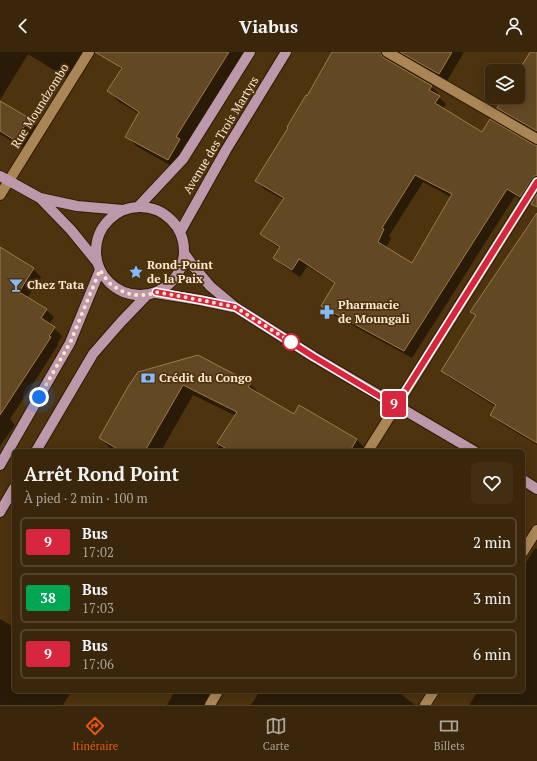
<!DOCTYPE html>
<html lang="fr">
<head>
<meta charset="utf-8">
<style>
	body { margin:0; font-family:"PT Serif",serif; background:#412e13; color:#f1f3f6; height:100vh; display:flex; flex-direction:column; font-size:15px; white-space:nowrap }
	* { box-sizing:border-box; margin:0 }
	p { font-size:13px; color:#aba59c }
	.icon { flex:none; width:22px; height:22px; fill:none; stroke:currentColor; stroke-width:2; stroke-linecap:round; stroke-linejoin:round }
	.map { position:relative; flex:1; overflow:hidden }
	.sheet { position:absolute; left:12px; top:397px; width:513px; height:244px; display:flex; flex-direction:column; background:#3a260a; border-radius:6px; box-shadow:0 2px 10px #0003,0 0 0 1px #54432b }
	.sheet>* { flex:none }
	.badge { padding:0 8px; border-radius:3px; font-size:14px; line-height:26px }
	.fabs { position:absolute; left:485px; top:12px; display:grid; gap:8px }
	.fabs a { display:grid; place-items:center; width:40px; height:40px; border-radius:6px; background:#3a260a; box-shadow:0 2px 10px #0003,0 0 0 1px #54432b; font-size:20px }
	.you { position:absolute; width:20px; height:20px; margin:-10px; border:3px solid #fff; border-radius:50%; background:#1a73e8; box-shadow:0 0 0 6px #1a73e833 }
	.map>.badge { position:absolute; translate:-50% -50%; box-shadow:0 0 0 2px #fff }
	.round { display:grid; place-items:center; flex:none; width:42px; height:42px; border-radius:6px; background:#412e13 }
	.summary { display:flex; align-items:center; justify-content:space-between; height:68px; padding:0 12px }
	h1 { font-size:19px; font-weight:800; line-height:30px }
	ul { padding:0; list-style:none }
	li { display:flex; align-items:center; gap:12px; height:50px; margin:0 8px 6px; padding:0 4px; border:2px solid #54432b; border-radius:6px }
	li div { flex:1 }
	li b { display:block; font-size:15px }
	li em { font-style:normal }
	li .badge { min-width:44px; font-weight:700; text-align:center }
	header { display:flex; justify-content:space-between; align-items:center; height:52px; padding:0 12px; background:#3a260a; font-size:18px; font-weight:800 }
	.tabs { display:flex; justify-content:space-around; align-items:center; height:56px; border-top:1px solid #54432b; background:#3a260a; font-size:11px; color:#aba59c }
	.tabs a { display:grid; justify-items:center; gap:2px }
	.tabs .selected { color:#ea580c }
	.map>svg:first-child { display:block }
	.shadow { fill:#0007; fill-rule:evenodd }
	.building { fill:#634824; stroke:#9f7a4b; fill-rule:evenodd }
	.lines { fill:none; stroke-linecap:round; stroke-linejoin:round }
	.minor-casing { stroke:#2e1c04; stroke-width:12 }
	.major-casing { stroke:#2e1c04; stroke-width:12 }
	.minor { stroke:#aa8555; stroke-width:10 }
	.major { stroke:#bd98aa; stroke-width:10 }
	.line-casing { stroke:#fff; stroke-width:9 }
	.line { stroke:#d7263d; stroke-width:6 }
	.walk { stroke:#fde8d0; stroke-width:4; stroke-dasharray:0 7.2 }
	.stop-dot { fill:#fff; stroke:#d7263d; stroke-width:2 }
	.labels { text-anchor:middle; stroke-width:3.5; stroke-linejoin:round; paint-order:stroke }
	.street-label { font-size:12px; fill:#fde8d0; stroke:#4d330e }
	.poi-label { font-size:12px; font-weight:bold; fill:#fde8d0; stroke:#4d330e; text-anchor:start }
</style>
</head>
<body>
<header><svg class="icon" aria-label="back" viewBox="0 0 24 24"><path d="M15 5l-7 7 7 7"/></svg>Viabus<svg class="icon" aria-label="person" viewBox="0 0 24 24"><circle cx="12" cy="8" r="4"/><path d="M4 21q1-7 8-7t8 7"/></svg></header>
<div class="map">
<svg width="537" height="653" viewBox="0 0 537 653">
	<rect width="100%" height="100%" fill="#4d330e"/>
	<!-- shadow -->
	<path class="shadow" d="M0,0H89L71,29L28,2L0,48Z
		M121,0H244L185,94L177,117L136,94L127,84L139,62L118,49L109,39L122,19L115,11Z
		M334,0H464L447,29L388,5V9L431,34L439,42L438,44L446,52L443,57L483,81L537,101V137L528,152L515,144L412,306L330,261L322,254L335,232L307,214L300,225L282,213L274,205L280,197L269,189L261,182L284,148L264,137L256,129L308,45ZM423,130L451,145L413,213L386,196L391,186L389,184Z
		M528,0H537V82L505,63L498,56L504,45H518V22L531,1Z
		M0,50L28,67L38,76L25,97L0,82Z
		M537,162V393L499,370L491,363L496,355L450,326L442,319L477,265L472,260Z
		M6,200L33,217L41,225L27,246L46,258L54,265L49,273L54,276L62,284L57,292L58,293L10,367L15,373L0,394V209Z
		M250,332L260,342V343L294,363L357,388L367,398L366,399H216L236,364L193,343L161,399H109L111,397L100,386L130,333Z
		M535,496L537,497V653H469L478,639H523V515Z
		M0,567L14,575V639H72L63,653H0Z
		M175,639H219L211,653H167Z
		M260,639H406L402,643L415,653H251Z"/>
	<!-- building -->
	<path class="building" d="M95,0H229L176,85L180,87L168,108L125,85L139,60L107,39L122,16Z
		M332,0H381L382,4L384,6L432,34L429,38L440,44L435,51L482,80L490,67L534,93H537V124H534L520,145L507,137L404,299L321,254L335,231L299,207L292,218L273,206L280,195L260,182L284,146L255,129L288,76L287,75L306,43L307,44ZM415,123L452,142L412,211L378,190L384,177L382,176Z
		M400,0H452L439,22Z
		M530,0H537V79L497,56L503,45H518V20Z
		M0,49L29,66L16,89L0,79Z
		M537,142V155L531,152Z
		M537,161V391L490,363L496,353L441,319L476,263L470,260Z
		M0,195L34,216L19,240L47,257L41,266L55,275L49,284L51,285L0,363Z
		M198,303L251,331L248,335L294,362L299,353L357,387L350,399H230L217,391L237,360L183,333L145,399H121L99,386L129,333L138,320Z"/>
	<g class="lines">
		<defs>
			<path id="minor" d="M387,0L537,87
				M0,143L89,0
				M368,399L537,130
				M523,500L537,478
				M210,653L218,639
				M425,653L434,639"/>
			<path id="major" d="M0,124L40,146L71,178L97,210
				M40,146L77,154L123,158
				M138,155L183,107L250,0
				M96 199a44 44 0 1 1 88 0a44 44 0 1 1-88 0Z
				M180,180L226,98L286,0
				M184,201L194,215L210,234L235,255L314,305L474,399
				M156,241L200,248L233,255
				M36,399L93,302L121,270L147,243
				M0,413L70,291L100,218
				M523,428L537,437
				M0,460L14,436"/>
		</defs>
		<!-- minor casing -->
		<use href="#minor" class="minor-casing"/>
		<!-- major casing -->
		<use href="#major" class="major-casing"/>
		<!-- minor -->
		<use href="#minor" class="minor"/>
		<!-- major -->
		<use href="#major" class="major"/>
	</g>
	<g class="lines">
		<defs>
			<path id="line" d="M156,240L200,248L235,255L314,305L396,354L537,130"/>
		</defs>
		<!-- line casing -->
		<use href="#line" class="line-casing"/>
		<!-- line -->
		<use href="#line" class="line"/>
		<!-- walk -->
		<path class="walk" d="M39,345L70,291L100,218L108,230L119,238L133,243H147L156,240L200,248L235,255L291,290"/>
	</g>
	<!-- icons -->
	<defs>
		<symbol id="sight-bare" viewBox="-9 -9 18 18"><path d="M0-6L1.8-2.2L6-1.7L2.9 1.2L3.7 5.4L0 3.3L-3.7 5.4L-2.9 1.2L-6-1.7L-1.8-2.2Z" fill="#84bcfb" stroke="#4d330e" stroke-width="2.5" paint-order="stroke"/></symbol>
		<symbol id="bar-bare" viewBox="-9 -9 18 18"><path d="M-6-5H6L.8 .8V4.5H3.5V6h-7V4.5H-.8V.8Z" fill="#84bcfb" stroke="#4d330e" stroke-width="2.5" paint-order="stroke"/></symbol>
		<symbol id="pharmacy-bare" viewBox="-9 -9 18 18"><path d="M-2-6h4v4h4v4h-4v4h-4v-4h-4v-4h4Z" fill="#84bcfb" stroke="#4d330e" stroke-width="2.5" paint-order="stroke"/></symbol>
		<symbol id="bank-bare" viewBox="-9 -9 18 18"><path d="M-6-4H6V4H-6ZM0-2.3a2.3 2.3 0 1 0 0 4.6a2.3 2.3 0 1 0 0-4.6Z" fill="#84bcfb" stroke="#4d330e" stroke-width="2.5" paint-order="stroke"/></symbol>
	</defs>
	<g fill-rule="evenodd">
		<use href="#sight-bare" x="126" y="210" width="20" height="20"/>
		<use href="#bar-bare" x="6" y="223" width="20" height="20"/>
		<use href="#pharmacy-bare" x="317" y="250" width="20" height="20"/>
		<use href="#bank-bare" x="138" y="316" width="20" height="20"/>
	</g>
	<!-- markers -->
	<circle class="stop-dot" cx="291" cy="290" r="8"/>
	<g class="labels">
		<!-- street labels -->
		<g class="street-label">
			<text transform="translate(40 54) rotate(-58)" y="4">Rue Moundzombo</text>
			<text transform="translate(221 83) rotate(-59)" y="4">Avenue des Trois Martyrs</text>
		</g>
		<!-- poi labels -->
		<g class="poi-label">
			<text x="147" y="217">Rond-Point<tspan x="147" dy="14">de la Paix</tspan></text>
			<text x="27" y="237">Chez Tata</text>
			<text x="338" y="257">Pharmacie<tspan x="338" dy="14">de Moungali</tspan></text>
			<text x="159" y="330">Crédit du Congo</text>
		</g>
	</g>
</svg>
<div class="fabs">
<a><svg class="icon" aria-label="layers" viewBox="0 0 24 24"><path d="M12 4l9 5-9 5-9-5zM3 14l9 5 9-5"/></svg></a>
</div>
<div class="you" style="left:39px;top:345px"></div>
<b class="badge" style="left:394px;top:352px;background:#d7263d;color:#fff">9</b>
<section class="sheet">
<div class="summary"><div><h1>Arrêt Rond Point</h1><p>À pied · 2 min · 100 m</p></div><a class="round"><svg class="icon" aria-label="heart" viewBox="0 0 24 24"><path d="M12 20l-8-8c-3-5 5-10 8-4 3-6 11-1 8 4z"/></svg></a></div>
<ul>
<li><span class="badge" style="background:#d7263d;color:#fff">9</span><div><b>Bus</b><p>17:02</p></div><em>2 min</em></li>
<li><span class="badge" style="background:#00a651;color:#fff">38</span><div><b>Bus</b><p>17:03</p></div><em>3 min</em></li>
<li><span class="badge" style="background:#d7263d;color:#fff">9</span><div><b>Bus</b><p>17:06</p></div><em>6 min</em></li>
</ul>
</section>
</div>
<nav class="tabs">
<a class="selected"><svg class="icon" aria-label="directions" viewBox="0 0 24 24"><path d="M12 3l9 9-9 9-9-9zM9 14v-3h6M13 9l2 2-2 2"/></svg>Itinéraire</a>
<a><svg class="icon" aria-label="map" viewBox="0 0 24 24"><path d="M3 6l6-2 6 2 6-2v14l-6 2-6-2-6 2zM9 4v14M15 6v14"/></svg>Carte</a>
<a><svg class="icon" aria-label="tickets" viewBox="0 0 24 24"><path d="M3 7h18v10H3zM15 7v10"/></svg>Billets</a>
</nav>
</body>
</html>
